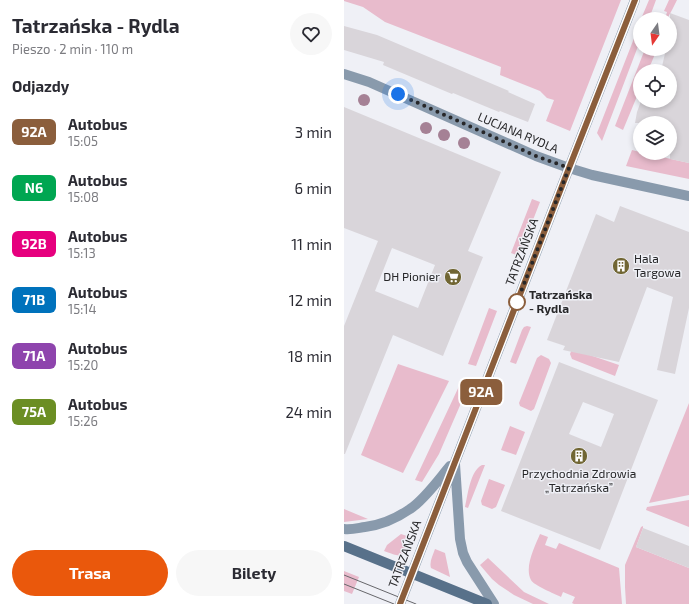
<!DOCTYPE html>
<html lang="pl">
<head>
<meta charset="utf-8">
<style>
	body { margin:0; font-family:"Exo 2",sans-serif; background:#f7f7f7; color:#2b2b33; height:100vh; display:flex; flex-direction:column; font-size:15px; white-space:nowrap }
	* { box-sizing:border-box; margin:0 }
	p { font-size:13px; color:#7c7c81 }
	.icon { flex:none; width:22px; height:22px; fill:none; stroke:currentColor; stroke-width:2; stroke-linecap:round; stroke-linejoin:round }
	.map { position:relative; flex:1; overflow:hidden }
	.details { display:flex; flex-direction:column; background:#fff; width:344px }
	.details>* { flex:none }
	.badge { padding:0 8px; border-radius:6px; font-size:14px; line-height:26px }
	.needle { width:26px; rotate:194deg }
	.buttons { position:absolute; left:289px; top:12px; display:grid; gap:8px }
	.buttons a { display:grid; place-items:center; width:44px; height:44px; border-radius:50%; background:#fff; box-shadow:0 2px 6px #0003; font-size:20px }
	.you { position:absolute; width:20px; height:20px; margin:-10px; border:3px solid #fff; border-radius:50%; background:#1a73e8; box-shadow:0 0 0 6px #1a73e833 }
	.map>.badge { position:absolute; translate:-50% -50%; box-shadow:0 0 0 2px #fff }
	h2 { padding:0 12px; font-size:15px; line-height:36px }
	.round { display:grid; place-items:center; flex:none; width:42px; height:42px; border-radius:21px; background:#f7f7f7 }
	.headline { display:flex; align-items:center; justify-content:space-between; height:68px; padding:0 12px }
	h1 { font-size:19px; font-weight:700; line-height:30px }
	.action { display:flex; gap:8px; margin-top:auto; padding:8px 12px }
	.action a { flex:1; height:46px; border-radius:24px; background:#ea580c; color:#fff; font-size:16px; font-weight:700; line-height:46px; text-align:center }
	.action a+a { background:#f7f7f7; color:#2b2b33 }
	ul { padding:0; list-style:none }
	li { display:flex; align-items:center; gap:12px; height:56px; padding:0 12px }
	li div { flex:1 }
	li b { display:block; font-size:15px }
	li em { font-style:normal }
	li .badge { min-width:44px; font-weight:700; text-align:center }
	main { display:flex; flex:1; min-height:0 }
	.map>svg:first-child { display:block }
	.green { fill:#e8bbcc }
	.building { fill:#d9d5da; fill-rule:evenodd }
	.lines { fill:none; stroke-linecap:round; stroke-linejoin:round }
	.minor { stroke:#899aac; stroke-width:10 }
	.tertiary { stroke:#899aac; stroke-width:10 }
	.secondary { stroke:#58718a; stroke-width:10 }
	.tram { stroke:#66666a; stroke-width:1 }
	.tree { fill:#a58195 }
	.line-casing { stroke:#fff; stroke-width:9 }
	.line { stroke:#8b5e3c; stroke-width:6 }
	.walk { stroke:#272729; stroke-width:4; stroke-dasharray:0 7.2 }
	.stop-dot { fill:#fff; stroke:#8b5e3c; stroke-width:2 }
	.labels { text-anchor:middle; stroke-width:3; stroke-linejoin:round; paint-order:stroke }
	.street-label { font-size:12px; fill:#272729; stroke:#eff0f6 }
	.poi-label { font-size:12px; fill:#272729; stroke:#eff0f6; text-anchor:start }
	.stop-label { font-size:12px; font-weight:bold; fill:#272729; stroke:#eff0f6; text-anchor:start }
</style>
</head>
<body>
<main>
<section class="details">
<div class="headline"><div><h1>Tatrzańska - Rydla</h1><p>Pieszo · 2 min · 110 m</p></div><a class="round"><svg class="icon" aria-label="heart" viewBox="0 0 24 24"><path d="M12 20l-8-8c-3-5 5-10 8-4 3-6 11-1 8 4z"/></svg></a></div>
<h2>Odjazdy</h2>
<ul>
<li><span class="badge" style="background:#8b5e3c;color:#fff">92A</span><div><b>Autobus</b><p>15:05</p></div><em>3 min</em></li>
<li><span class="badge" style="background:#00a651;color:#fff">N6</span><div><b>Autobus</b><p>15:08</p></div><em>6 min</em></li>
<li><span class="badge" style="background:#e6007e;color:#fff">92B</span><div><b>Autobus</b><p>15:13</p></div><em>11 min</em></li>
<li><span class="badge" style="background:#0072bc;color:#fff">71B</span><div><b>Autobus</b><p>15:14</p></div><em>12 min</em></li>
<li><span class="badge" style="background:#8e44ad;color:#fff">71A</span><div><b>Autobus</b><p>15:20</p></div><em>18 min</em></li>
<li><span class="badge" style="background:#6b8e23;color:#fff">75A</span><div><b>Autobus</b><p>15:26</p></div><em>24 min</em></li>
</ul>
<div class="action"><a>Trasa</a><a>Bilety</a></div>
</section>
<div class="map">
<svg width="345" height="604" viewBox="0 0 345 604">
	<rect width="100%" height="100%" fill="#eff0f6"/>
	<!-- green -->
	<path class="green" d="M0,0H277L226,131L202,121L210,100L203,98L196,91L156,75L157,67L41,22L19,7L0,1Z
		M305,0H312L305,19H297Z
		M325,0H333L328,10L323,19H321L323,12L320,11Z
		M296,23V41L258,141L253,133Z
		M301,49H313L304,71H296V89L279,130L271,126Z
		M288,150L296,152V153H300L345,163V179L282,166Z
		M188,199L196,202L175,256L167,253Z
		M145,308L153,311L132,366L124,364Z
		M183,326L187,327L172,364L166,362L178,330L180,327Z
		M228,349L275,365L271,376L228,359L226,354Z
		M197,355L205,359L207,363L190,409L187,411L176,406L175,403L193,358Z
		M54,364L105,381L59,473L17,455Z
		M117,382L124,387L95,454L78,482L71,480Z
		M345,403V495L305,503Z
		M166,426L181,432L172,455L157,450Z
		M138,465H141L124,508L121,507C124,494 126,471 138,465Z
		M145,479L161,485L152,507L148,509L138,505L137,501Z
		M345,500V527L302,510L303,507Z
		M0,509L24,519L0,522Z
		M299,526V528L292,547L345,568V604H282L281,587V565L297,527Z
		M57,534L66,537C58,557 61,559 40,551L43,545Z
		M196,534L204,537L201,545L212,549L215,543L275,568L278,604H230L228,603L231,597L219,592L217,597C211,594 189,585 187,580C180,567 191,546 196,534Z
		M91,549L101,553L106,577L87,568C85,562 89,555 91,549Z
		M144,558L180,592L205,604H189L170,595L155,585L148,579L136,565Z
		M0,571L15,577L8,594L0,591Z"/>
	<!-- building -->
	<path class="building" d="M326,13L345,20V163L326,159V123H291L293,112L297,101H326V71H317L322,49H326Z
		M0,26L33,35L165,91L164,92L191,104L184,122L156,111L155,112L109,93L108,94L39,65L40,62L0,50Z
		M0,107L157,172L124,251L139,257L99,356L49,335L1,454H0V326L34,241L0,228ZM48,248L91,265L74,308L31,291Z
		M276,206L345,232V308L331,374L313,370L329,297L303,287L275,362L219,350L221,346L203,340L252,214L270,222Z
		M215,362L314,400L256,550L157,511ZM239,402L270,414L257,447L225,434Z
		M299,528L345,546V568L292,547Z"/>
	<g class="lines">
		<!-- minor -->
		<path class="minor" d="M0,74L25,82L192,156L225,168L248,175L345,196"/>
		<!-- tertiary -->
		<path class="tertiary" d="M111,464L116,539L119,553L123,562L150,604
			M0,529C7,530 14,528 21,527C38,525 53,518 66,509C80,500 95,479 106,466
			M56,604L225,168L291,0"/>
		<!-- secondary -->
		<path class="secondary" d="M0,546L143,604"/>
		<!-- tram -->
		<path class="tram" d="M0,575L72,604
			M0,584L50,604"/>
	</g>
	<!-- trees -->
	<g class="tree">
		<circle cx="20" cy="100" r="6"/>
		<circle cx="82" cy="128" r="6"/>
		<circle cx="100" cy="135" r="6"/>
		<circle cx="120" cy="143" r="6"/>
	</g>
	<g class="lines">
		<defs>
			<path id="line" d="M56,604L225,168L291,0"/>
		</defs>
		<!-- line casing -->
		<use href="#line" class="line-casing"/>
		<!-- line -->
		<use href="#line" class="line"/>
		<!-- walk -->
		<path class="walk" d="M54,94L192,156L225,168L173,302"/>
	</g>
	<!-- icons -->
	<defs>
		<symbol id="building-disc" viewBox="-11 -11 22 22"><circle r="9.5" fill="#716633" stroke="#eff0f6"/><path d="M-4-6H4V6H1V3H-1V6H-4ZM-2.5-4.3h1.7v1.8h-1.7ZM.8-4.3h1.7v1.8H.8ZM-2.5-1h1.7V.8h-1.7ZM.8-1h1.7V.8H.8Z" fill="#fff"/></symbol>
		<symbol id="supermarket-disc" viewBox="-11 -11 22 22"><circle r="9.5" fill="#716633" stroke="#eff0f6"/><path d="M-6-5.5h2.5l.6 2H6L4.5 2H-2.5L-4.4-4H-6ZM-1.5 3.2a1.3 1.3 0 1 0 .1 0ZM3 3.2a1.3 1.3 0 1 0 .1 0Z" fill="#fff"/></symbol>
	</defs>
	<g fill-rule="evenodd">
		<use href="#building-disc" x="267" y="256" width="20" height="20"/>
		<use href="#supermarket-disc" x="99" y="267" width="20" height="20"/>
		<use href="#building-disc" x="225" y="446" width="20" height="20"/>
	</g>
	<!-- markers -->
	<circle class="stop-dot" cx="173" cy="302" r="8"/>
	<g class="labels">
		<!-- street labels -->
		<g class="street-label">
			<text transform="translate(174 133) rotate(23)" y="4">LUCJANA RYDLA</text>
			<text transform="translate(178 252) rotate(-69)" y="4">TATRZAŃSKA</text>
			<text transform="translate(61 554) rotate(-69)" y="4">TATRZAŃSKA</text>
		</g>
		<!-- poi labels -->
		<g class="poi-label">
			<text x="290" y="263">Hala<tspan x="290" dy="14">Targowa</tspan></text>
			<text x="96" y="281" text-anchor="end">DH Pionier</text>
			<text x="235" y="478" text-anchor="middle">Przychodnia Zdrowia<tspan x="235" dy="14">„Tatrzańska”</tspan></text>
		</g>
		<!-- stop labels -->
		<g class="stop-label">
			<text x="185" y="299">Tatrzańska<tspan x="185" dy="14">- Rydla</tspan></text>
		</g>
	</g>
</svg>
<div class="buttons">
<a><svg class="needle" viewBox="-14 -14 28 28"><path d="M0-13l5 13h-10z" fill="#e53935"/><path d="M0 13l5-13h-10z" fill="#7c7c81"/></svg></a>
<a><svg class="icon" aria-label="locate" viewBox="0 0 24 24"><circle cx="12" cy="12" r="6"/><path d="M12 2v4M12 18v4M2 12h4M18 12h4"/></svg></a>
<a><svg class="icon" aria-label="layers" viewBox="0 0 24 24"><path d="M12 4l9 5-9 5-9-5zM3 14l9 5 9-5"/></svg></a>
</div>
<div class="you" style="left:54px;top:94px"></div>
<b class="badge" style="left:137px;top:392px;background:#8b5e3c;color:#fff">92A</b>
</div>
</main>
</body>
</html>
